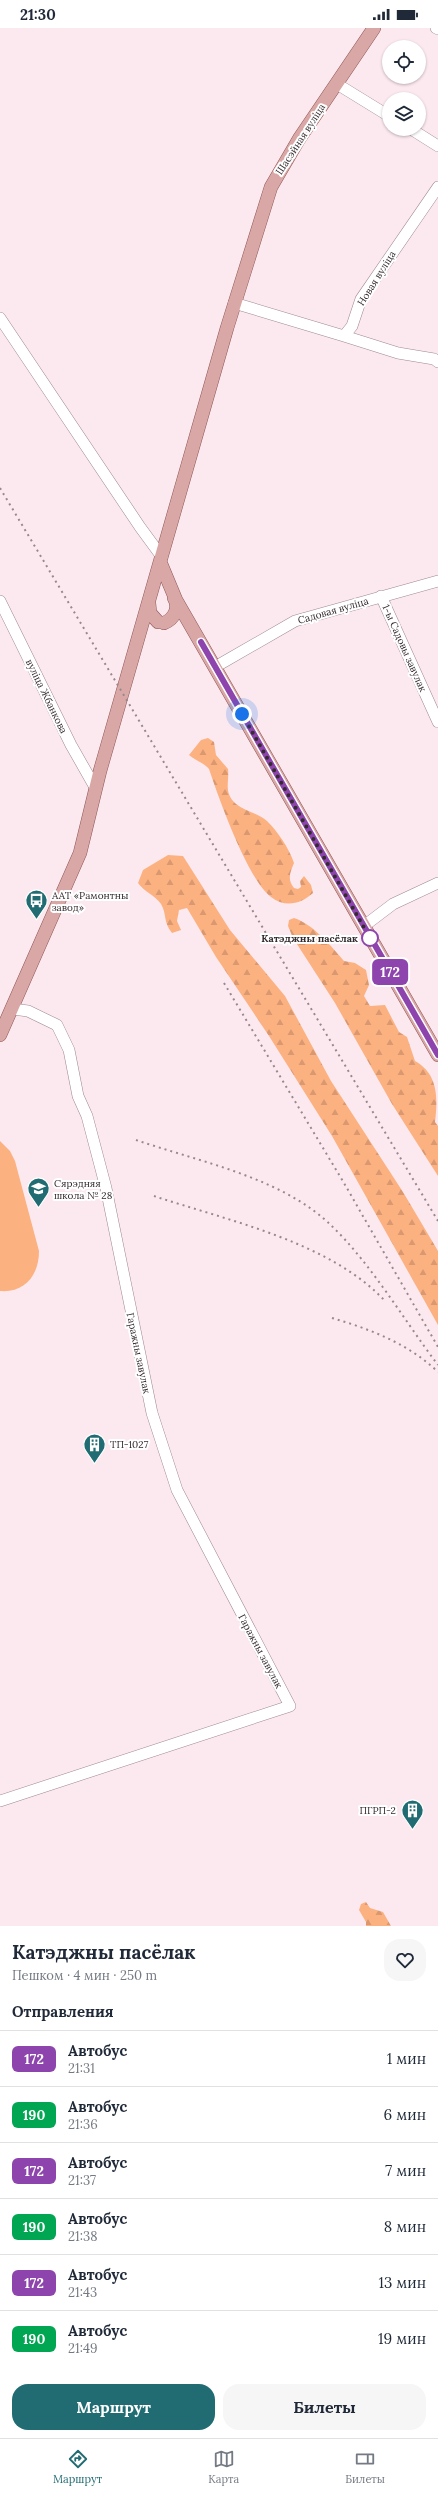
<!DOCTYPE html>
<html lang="ru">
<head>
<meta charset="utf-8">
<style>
	body { margin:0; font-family:Lora,serif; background:#f6f6f7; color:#1f2937; height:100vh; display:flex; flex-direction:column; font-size:15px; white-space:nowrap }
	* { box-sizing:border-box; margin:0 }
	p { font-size:13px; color:#747a83 }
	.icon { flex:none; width:22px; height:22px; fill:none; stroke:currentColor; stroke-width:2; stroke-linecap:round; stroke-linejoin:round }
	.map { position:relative; height:1898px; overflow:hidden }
	.sheet { display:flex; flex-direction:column; background:#fff; flex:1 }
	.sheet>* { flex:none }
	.badge { padding:0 8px; border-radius:6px; font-size:14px; line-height:26px }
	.tools { position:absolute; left:382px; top:12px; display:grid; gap:8px }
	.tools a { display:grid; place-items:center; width:44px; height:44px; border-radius:50%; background:#fff; box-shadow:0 1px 3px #0004; font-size:20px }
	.you { position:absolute; width:20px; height:20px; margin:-10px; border:3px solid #fff; border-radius:50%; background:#1a73e8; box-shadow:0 0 0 6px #1a73e833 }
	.map>.badge { position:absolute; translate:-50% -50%; box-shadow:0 0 0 2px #fff }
	h2 { padding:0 12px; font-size:15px; line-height:36px }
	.round { display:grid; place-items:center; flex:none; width:42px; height:42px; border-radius:16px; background:#f6f6f7 }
	.headline { display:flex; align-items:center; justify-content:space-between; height:68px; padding:0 12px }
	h1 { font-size:19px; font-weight:700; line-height:30px }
	.button { display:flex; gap:8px; margin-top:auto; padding:8px 12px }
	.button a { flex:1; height:46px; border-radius:16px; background:#216c73; color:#fff; font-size:16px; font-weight:700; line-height:46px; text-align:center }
	.button a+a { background:#f6f6f7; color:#1f2937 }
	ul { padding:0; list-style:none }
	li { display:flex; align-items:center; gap:12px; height:56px; padding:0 12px; border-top:1px solid #e0e1e3 }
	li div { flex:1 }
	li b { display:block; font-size:15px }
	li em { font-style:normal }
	li .badge { min-width:44px; font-weight:700; text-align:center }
	.status { display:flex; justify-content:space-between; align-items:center; height:28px; padding:0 20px; background:#fff; direction:ltr }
	.status svg { height:11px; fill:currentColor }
	.menu { display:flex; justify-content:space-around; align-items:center; height:56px; border-top:1px solid #e0e1e3; background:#fff; font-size:11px; color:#747a83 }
	.menu a { display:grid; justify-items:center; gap:2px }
	.menu .on { color:#216c73 }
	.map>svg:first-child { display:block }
	.forest { fill:url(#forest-firs) }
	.green { fill:#fcb181 }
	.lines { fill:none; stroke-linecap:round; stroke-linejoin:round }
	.minor-casing { stroke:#9e8891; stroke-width:12 }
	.major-casing { stroke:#8f5755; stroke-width:14 }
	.minor { stroke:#fff; stroke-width:11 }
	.major { stroke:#d9a8a6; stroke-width:13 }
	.rail { stroke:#96888d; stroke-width:2; stroke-dasharray:2 4; stroke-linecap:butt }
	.line-casing { stroke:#fff; stroke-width:9 }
	.line { stroke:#8e44ad; stroke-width:6 }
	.walk { stroke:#342b2e; stroke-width:4; stroke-dasharray:0 7.2 }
	.stop-dot { fill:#fff; stroke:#8e44ad; stroke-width:2 }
	.labels { text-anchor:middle; stroke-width:4; stroke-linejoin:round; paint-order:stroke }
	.street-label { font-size:10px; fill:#342b2e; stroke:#fff }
	.poi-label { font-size:10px; fill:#342b2e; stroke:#fff; text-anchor:start }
	.stop-label { font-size:10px; font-weight:bold; fill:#342b2e; stroke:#fff; text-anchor:end }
</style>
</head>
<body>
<div class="status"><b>21:30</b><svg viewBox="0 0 49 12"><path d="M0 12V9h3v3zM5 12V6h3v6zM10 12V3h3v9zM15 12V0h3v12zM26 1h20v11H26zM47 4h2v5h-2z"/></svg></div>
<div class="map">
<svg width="438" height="1898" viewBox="0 0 438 1898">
	<defs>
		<pattern id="forest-firs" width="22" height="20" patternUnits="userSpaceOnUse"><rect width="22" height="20" fill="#fcb181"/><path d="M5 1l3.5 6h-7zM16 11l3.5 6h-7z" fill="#d99870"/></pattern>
	</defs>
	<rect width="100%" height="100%" fill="#fce9f0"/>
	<!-- forest -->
	<path class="forest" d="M208,710L214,714L216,727L228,741C229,748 227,756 228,762C231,782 255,782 267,793C278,804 289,820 294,835C290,845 287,851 294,860L298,861L301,859L300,853L304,848L311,857L313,865C301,876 285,880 271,869C248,852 219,771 209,741C203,734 196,733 189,727L201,712Z
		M168,827L183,828L230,902L285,968L331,1053L403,1164L438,1223V1297L332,1108L269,1008L216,929L187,880L179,882L177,893L181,902L172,905C163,894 167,886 161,876C155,867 144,864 138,855L143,842Z
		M294,890C313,896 331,918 344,933L355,935L366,942L369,957L364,968L370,978L385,977L399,1004L407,1009L415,1033C438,1046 438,1069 435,1094L438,1098V1148L392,1076L335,975L293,910L288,898L289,892Z
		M366,1874L370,1880L383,1884L391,1898H366V1894L359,1882L361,1876Z"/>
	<!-- green -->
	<path class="green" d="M0,1113L10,1123L15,1133L39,1223C39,1247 25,1265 0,1263Z"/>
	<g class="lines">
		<defs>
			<path id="minor" d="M436,0L438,1
				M337,56L389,88
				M411,101L438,118
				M234,275L344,308L352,298L361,271L438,159
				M0,290L140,499L162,529
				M344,308L398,325L434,331L438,334
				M381,568L438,694
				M0,573L71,717L96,761
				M215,639L295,593L438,553
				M364,898L393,876L438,855
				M0,1773L290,1678L177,1462L152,1385L106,1160L87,1088L78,1068L69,1022L57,997L28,983L13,981"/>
			<path id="major" d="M161,536L176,572L438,1027
				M149,575L150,585L158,594
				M164,595C174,591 180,580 174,570
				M0,1007L80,825L100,743L227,300L271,159L299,111L374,0"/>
		</defs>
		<!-- minor casing -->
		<use href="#minor" class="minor-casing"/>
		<!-- major casing -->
		<use href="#major" class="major-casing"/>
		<!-- minor -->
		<use href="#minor" class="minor"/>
		<!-- major -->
		<use href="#major" class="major"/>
		<!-- rail -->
		<path class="rail" d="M0,460L438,1193
			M224,955L344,1155L438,1319
			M136,1112C192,1131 262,1146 310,1180C358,1213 402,1290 438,1337
			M154,1168C229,1193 330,1214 385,1273
			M332,1290C370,1301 409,1316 438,1344"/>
	</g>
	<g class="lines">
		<defs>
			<path id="line" d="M201,614L438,1027"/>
		</defs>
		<!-- line casing -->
		<use href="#line" class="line-casing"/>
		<!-- line -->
		<use href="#line" class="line"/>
		<!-- walk -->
		<path class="walk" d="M242,686L370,910"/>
	</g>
	<!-- icons -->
	<defs>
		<symbol id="bus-pin" viewBox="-11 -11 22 30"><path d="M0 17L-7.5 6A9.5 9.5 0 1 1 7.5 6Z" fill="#216c73" stroke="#fff"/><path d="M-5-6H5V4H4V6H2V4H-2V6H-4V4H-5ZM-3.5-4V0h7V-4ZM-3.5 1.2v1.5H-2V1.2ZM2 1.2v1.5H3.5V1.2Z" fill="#fff"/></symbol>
		<symbol id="school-pin" viewBox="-11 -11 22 30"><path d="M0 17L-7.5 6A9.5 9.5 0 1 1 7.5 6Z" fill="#216c73" stroke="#fff"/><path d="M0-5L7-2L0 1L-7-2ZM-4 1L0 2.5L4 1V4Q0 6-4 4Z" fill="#fff"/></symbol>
		<symbol id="building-pin" viewBox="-11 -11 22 30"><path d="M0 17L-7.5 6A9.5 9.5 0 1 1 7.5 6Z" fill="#216c73" stroke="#fff"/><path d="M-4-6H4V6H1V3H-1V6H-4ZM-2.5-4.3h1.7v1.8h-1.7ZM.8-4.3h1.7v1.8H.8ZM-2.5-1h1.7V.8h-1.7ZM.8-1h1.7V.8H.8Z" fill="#fff"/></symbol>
	</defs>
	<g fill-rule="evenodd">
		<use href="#bus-pin" x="24" y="860" width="25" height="34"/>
		<use href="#school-pin" x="26" y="1148" width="25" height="34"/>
		<use href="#building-pin" x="82" y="1404" width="25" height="34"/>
		<use href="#building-pin" x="400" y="1770" width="25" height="34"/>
	</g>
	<!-- markers -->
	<circle class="stop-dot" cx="370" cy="910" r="8"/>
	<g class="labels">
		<!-- street labels -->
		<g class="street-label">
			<text transform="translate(300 111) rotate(-57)" y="4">Шасэйная вуліца</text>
			<text transform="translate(376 250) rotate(-58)" y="4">Новая вуліца</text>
			<text transform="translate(333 582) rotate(-16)" y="4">Садовая вуліца</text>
			<text transform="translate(405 620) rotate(66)" y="4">1-ы Садовы завулак</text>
			<text transform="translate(47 668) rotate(64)" y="4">вуліца Жбанкова</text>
			<text transform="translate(139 1325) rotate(78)" y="4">Гаражны завулак</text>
			<text transform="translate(261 1623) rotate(62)" y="4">Гаражны завулак</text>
		</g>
		<!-- poi labels -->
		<g class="poi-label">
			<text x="52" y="871">ААТ «Рамонтны<tspan x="52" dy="12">завод»</tspan></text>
			<text x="54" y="1159">Сярэдняя<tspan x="54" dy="12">школа № 28</tspan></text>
			<text x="110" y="1420">ТП-1027</text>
			<text x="396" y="1786" text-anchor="end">ПГРП-2</text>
		</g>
		<!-- stop labels -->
		<g class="stop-label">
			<text x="358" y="914">Катэджны пасёлак</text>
		</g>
	</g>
</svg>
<div class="tools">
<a><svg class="icon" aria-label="locate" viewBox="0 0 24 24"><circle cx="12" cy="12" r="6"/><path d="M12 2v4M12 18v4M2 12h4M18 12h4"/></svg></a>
<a><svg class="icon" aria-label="layers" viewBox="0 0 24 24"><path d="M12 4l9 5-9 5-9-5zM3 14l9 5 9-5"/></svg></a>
</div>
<div class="you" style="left:242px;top:686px"></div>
<b class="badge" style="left:390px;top:944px;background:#8e44ad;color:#fff">172</b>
</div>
<section class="sheet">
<div class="headline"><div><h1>Катэджны пасёлак</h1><p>Пешком · 4 мин · 250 m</p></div><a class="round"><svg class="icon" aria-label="heart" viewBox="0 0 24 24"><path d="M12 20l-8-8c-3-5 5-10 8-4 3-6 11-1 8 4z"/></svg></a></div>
<h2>Отправления</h2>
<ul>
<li><span class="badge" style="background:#8e44ad;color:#fff">172</span><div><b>Автобус</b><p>21:31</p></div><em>1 мин</em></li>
<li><span class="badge" style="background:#00a651;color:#fff">190</span><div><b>Автобус</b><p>21:36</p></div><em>6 мин</em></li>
<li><span class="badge" style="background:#8e44ad;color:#fff">172</span><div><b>Автобус</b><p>21:37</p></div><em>7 мин</em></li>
<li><span class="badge" style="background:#00a651;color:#fff">190</span><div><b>Автобус</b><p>21:38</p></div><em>8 мин</em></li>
<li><span class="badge" style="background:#8e44ad;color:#fff">172</span><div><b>Автобус</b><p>21:43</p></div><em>13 мин</em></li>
<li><span class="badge" style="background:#00a651;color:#fff">190</span><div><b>Автобус</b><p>21:49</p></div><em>19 мин</em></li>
</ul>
<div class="button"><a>Маршрут</a><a>Билеты</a></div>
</section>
<nav class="menu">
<a class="on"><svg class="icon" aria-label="directions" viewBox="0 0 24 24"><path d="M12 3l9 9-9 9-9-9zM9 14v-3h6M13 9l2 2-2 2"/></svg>Маршрут</a>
<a><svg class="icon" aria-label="map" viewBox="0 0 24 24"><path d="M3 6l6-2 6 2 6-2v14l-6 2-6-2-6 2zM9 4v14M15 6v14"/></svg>Карта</a>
<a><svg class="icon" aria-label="tickets" viewBox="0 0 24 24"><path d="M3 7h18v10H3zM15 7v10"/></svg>Билеты</a>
</nav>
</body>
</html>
